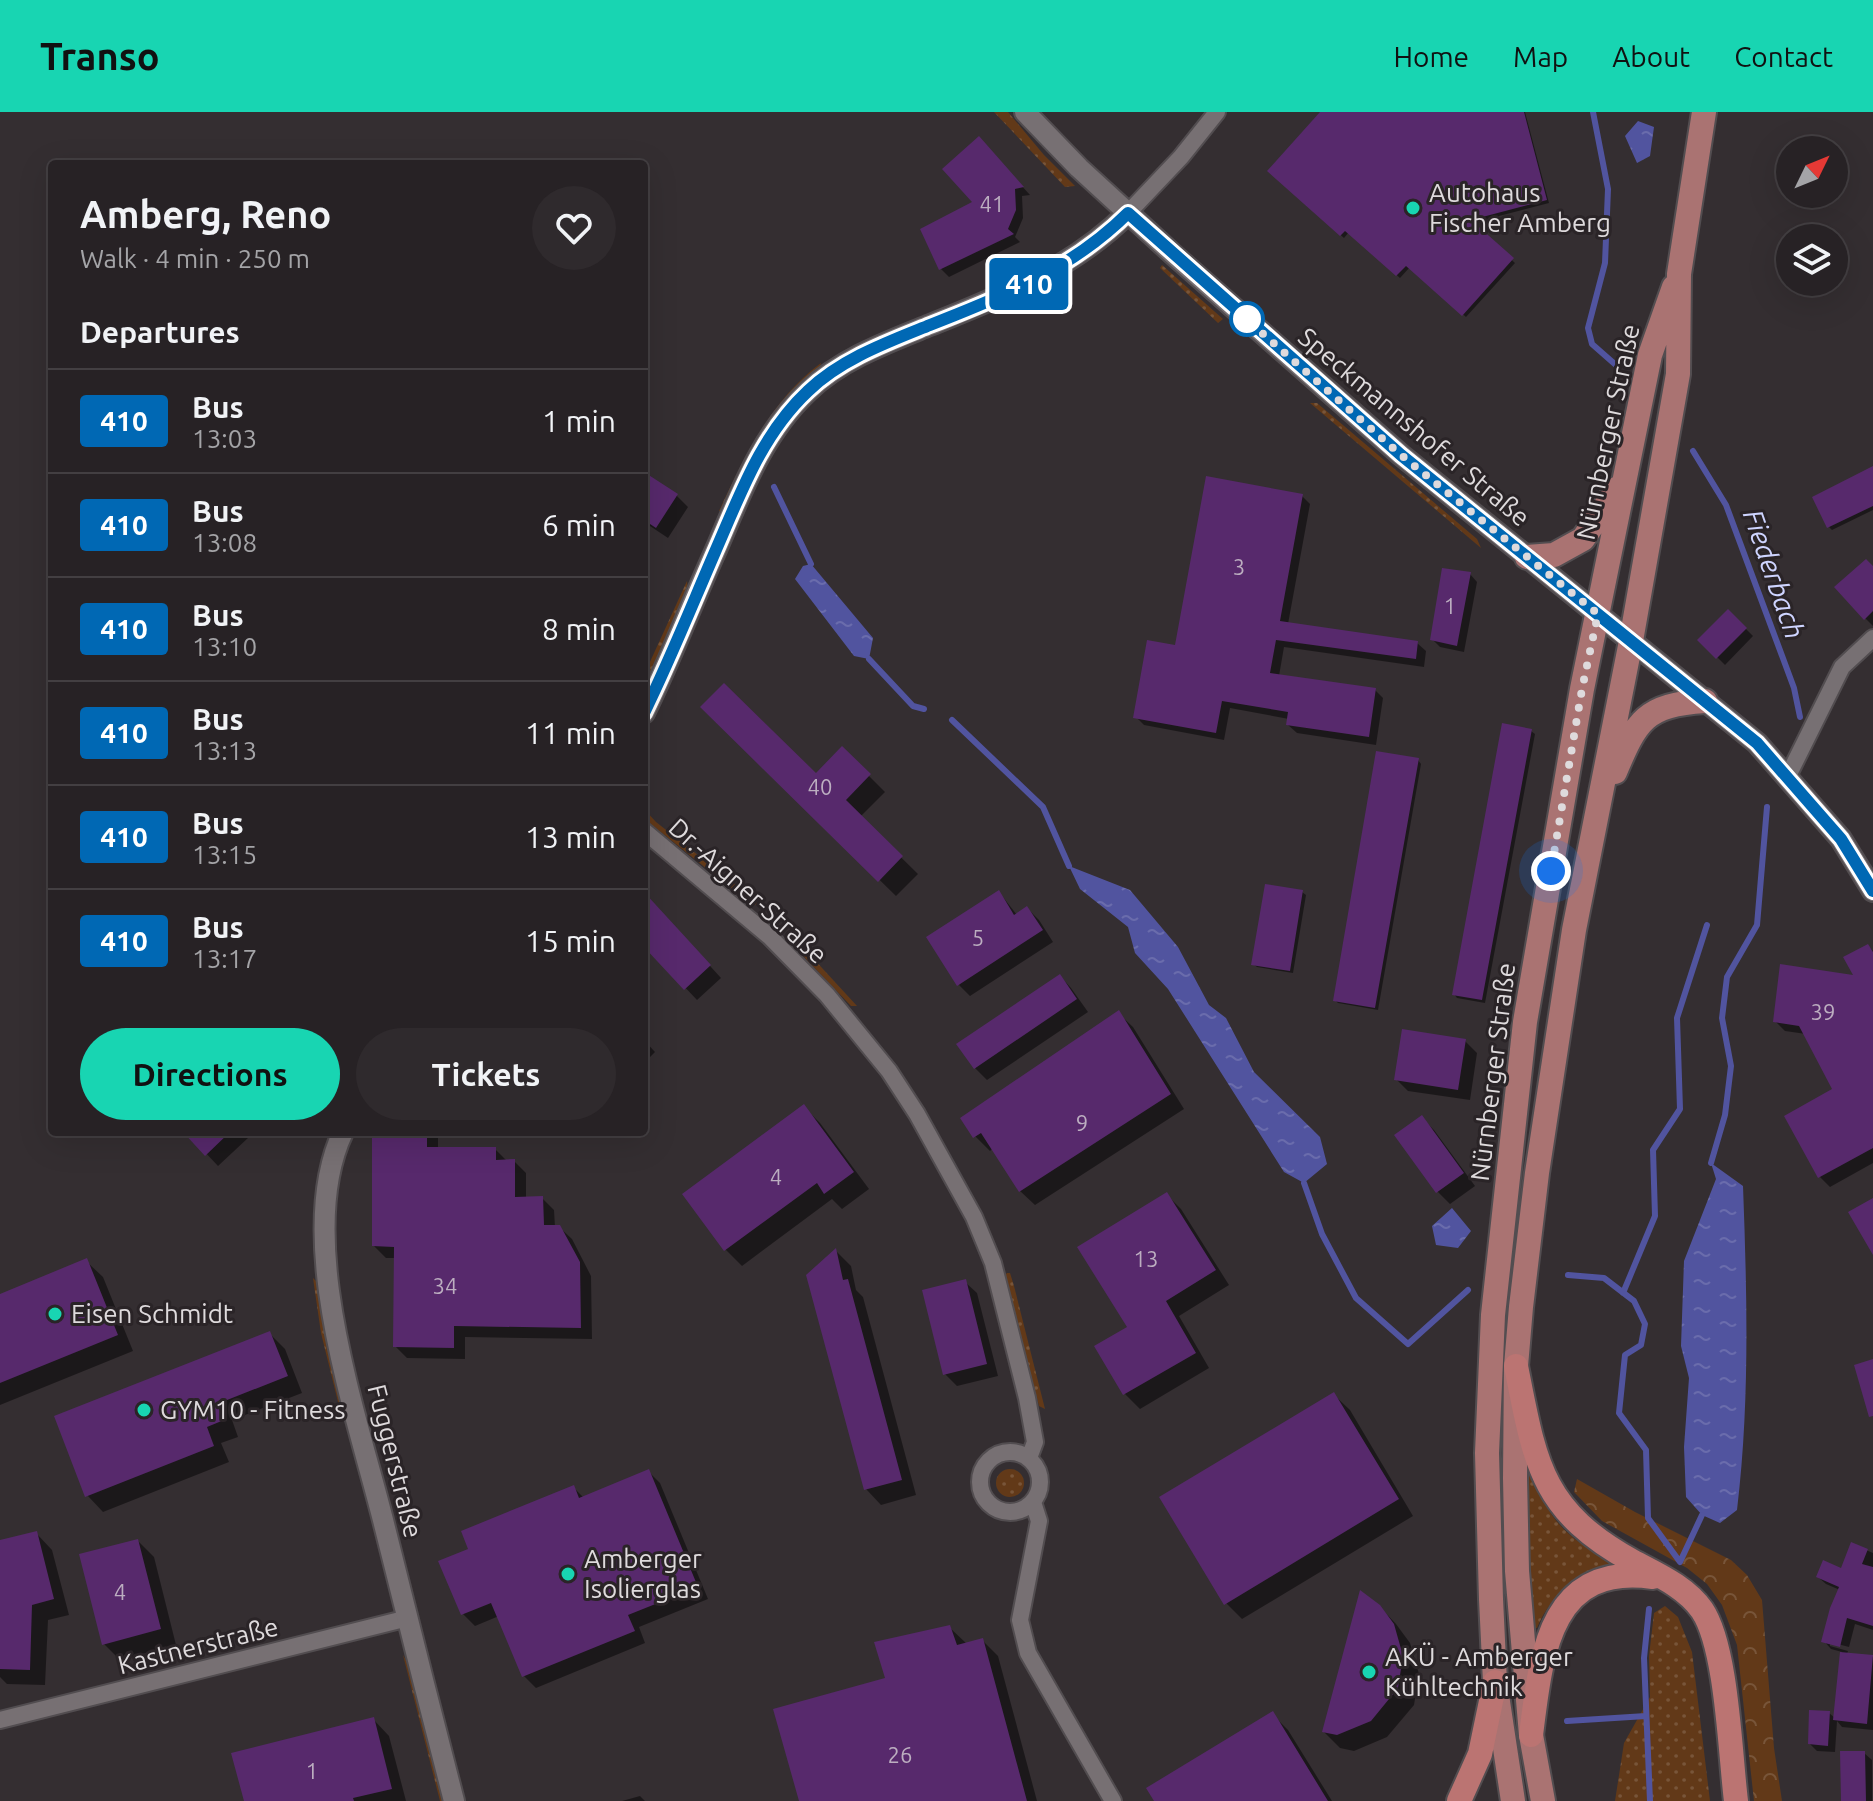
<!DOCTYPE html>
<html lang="en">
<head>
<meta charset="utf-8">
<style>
	body { margin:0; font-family:Ubuntu,sans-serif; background:#2f2a2d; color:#f1f3f6; height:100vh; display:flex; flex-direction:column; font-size:30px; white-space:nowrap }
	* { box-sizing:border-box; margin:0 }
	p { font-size:26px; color:#a4a4a7 }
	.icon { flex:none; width:44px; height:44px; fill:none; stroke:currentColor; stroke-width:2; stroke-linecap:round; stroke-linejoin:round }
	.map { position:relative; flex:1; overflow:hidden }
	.sheet { position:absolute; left:48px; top:48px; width:600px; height:976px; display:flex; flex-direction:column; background:#272225; border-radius:8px; box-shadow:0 8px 32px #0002,0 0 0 2px #433f42 }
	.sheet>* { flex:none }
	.badge { padding:0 16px; border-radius:6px; font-size:28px; line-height:52px }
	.needle { width:52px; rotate:47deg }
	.controls { position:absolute; left:1776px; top:24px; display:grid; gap:16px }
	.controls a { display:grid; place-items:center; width:72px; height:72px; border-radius:50%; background:#272225; box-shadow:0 8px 32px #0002,0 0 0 2px #433f42; font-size:40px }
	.you { position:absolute; width:40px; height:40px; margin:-20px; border:6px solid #fff; border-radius:50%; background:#1a73e8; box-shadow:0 0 0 12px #1a73e833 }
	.map>.badge { position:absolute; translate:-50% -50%; box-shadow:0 0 0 4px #fff }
	h2 { padding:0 32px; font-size:30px; line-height:72px }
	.round { display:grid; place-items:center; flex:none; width:84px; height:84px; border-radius:42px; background:#2f2a2d }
	.headline { display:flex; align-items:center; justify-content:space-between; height:136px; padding:0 32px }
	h1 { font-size:38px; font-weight:700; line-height:60px }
	.primary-button { display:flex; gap:16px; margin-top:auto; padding:16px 32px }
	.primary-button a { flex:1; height:92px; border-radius:48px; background:#18d5b2; color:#111; font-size:32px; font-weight:700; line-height:92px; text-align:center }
	.primary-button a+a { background:#2f2a2d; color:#f1f3f6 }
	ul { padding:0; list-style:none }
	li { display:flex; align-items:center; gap:24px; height:104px; padding:0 32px; border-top:2px solid #433f42 }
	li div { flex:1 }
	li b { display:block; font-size:30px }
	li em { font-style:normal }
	li .badge { min-width:88px; font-weight:700; text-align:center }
	header { display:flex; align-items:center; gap:48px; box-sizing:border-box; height:112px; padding:0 40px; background:#18d5b2; color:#111 }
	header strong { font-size:38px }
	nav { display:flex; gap:44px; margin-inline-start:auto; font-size:28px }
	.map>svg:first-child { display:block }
	.grass { fill:url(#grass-dots) }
	.forest { fill:url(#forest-crowns) }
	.water { fill:url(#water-ripples) }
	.shadow { fill:#0007 }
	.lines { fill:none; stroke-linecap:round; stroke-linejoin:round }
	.stream { stroke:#51549f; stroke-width:6 }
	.building { fill:#57296c }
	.minor-casing { stroke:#524d50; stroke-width:20 }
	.tertiary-casing { stroke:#524d50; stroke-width:24 }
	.primary-casing { stroke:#524d50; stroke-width:28 }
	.trunk-casing { stroke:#524d50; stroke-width:28 }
	.minor { stroke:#777073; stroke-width:16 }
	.tertiary { stroke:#777073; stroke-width:20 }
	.primary { stroke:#aa7372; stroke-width:24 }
	.trunk { stroke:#bb7472; stroke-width:24 }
	.line-casing { stroke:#fff; stroke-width:18 }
	.line { stroke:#0068b4; stroke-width:12 }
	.walk { stroke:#dedadc; stroke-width:8; stroke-dasharray:0 14.4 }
	.poi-dot { fill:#18d5b2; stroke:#2a2427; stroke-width:3 }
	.stop-dot { fill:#fff; stroke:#0068b4; stroke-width:4 }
	.labels { text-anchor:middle; stroke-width:6; stroke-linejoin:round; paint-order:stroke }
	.number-label { font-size:22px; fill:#bcaec0 }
	.poi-label { font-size:26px; fill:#dedadc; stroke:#2a2427; text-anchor:start }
	.street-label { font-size:26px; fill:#dedadc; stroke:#2a2427 }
	.water-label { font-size:28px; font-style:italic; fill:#ced4ff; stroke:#2a2427 }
</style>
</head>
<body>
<header>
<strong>Transo</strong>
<nav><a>Home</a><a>Map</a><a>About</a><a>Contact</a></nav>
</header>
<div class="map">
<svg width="1873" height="1689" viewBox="0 0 1873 1689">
	<defs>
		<pattern id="grass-dots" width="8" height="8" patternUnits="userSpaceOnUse" patternTransform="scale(2)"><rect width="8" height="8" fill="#623918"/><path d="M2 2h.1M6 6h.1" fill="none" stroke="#785539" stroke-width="1.8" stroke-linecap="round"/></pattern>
		<pattern id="forest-crowns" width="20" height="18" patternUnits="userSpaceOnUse" patternTransform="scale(2)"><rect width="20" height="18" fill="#623918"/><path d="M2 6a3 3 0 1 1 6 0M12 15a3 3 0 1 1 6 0" fill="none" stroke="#785539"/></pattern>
		<pattern id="water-ripples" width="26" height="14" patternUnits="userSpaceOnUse" patternTransform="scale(2)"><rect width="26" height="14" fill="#51549f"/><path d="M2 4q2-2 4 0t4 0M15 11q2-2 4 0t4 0" fill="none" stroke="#6a6cac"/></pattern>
	</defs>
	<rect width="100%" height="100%" fill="#342e31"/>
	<!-- grass -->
	<path class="grass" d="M994,0H1008L1044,43L1075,74L1065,75Z
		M1162,153L1223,207L1218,211L1160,156Z
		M821,251L819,259L724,399H719C745,344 771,288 821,251Z
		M1310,291H1317L1477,427L1481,436Z
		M687,469L688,479L651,563H644Z
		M644,697L656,710L761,793L751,792L652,713L644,705Z
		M788,819L857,894H851L788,828Z
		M1007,1161H1010L1014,1174L1045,1297L1039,1294L1005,1163Z
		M313,1166L319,1172L330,1241L346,1299L342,1306L321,1221Z
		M996 1371a14 14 0 1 1 28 0a14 14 0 1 1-28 0Z
		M1529,1358C1549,1408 1566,1427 1614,1450V1454C1576,1460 1551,1483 1537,1516H1532L1524,1359Z
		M1665,1494L1678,1505L1692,1540L1710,1689H1615L1624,1631L1650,1585L1649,1544L1654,1501Z
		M403,1543L412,1559L444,1689H440Z"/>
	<!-- forest -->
	<path class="forest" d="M1577,1367L1635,1400L1731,1448L1747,1463L1762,1488L1774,1636L1782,1689H1754L1737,1533L1722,1493L1707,1472L1687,1456L1602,1409L1574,1380Z"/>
	<!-- water -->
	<path class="water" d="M1638,9L1654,15L1650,44L1637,51L1625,24Z
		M811,452L873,526L869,547L854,544L795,467L803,454Z
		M1069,754L1130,778L1178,835L1209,893L1226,906L1254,960L1320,1025L1327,1052L1304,1071L1284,1060L1168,877L1135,841L1128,815L1080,777Z
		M1711,1051L1743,1074C1747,1181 1750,1291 1737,1398L1720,1411L1702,1403L1686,1385L1684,1335L1689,1266L1681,1234L1684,1149L1716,1067Z
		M1452,1096L1471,1119L1458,1136L1436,1133L1432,1114Z"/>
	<!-- shadow -->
	<path class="shadow" d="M1323,0H1525L1549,91L1472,111L1515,151L1466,205L1410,155L1400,166L1349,120L1344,126L1270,59Z
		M986,34L1030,83L1022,84L1023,106L1015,125L1020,130L949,165L941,157L975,91Z
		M1873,357V398L1832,418L1829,415Z
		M644,363L677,384L688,395L668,426L644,410Z
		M1302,384L1310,392L1288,512L1417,531L1426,539L1424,555L1284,535L1279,564L1375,578L1383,586L1376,633L1297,621L1288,613L1289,607L1230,596L1224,628L1144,613L1136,605L1177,536Z
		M1873,456V514L1865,506Z
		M1470,462L1477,470L1464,540L1440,535L1432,527Z
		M1728,499L1753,524L1725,553L1700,528Z
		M703,595L816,664L842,637L885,680L860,705L918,762L896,784Z
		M1531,619L1535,622L1485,891L1457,886L1454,882Z
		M1418,648L1421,652L1378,898L1338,891L1335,888Z
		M999,780L1017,803L1027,796L1039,808L1053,830L970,884L959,873Z
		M1302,780L1306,783L1293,861L1257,855L1253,852Z
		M644,793L661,800L721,866L697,888L644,832Z
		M1868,834L1873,839V1051L1830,1075L1820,1065L1835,978L1806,922L1785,919L1775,909L1857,866Z
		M1060,864L1071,876L1088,900L987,968L975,956Z
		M1118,901L1133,915L1184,997L1035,1093L1020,1079L993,1036L990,1039L975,1024Z
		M644,928L655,940L644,951Z
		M1465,929L1477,941L1470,988L1408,979L1396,967Z
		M804,995L820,1011L869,1077L842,1097L832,1087L742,1154L726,1138L685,1083Z
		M1422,1006L1434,1018L1475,1074L1450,1092L1438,1080L1397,1024Z
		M186,1020H242L248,1026L218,1054Z
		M374,1020H435L438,1024V1037H495L508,1050L514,1049L526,1061V1086H542L554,1098L555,1115H559L572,1127L591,1164L592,1227L465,1225V1247L407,1246L395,1234L396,1146H386L374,1134Z
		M1166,1082L1181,1097L1229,1173L1179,1204L1209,1256L1140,1297L1125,1282L1097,1235L1130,1216Z
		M836,1139L851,1154L856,1178L863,1185L916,1383L881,1393L866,1377Z
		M86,1149L103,1165L133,1239L0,1293V1184Z
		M965,1170L977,1181L998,1264L957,1274L945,1262Z
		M269,1221L285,1237L302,1281L232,1308L238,1325L221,1331L229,1350L103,1400L87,1383Z
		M1333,1282L1350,1298L1413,1404L1242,1507L1226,1491Z
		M648,1359L660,1371L708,1487L639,1515L645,1531L536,1576L524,1564L499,1504L475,1514L463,1502L470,1438L573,1375L584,1386Z
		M36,1421L52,1438L69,1503L48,1508L45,1573L7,1572L0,1565V1430Z
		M138,1429L154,1445L176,1533L120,1548L104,1532Z
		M1852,1432L1873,1441V1518L1855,1512L1849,1535L1830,1530V1534L1848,1539L1847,1542L1873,1545V1618L1842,1615L1837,1609L1835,1640L1817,1639L1810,1632L1829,1601L1835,1606L1842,1540L1831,1537L1824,1529L1840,1478L1826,1472L1818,1465L1842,1459Z
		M1379,1494L1396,1512L1410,1531L1419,1562L1414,1593L1387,1625L1354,1639L1340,1636L1324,1620Z
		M949,1515L967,1532L982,1528L998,1544L1037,1689H801L888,1567Z
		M1272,1602L1288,1618L1332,1689H1156Z
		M373,1607L389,1624L406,1689H246Z
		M1864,1641L1872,1648V1689H1843Z
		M640,1684L645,1689H622Z"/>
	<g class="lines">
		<!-- stream -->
		<path class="stream" d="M1593,0L1608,77L1605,151L1588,216L1592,232L1617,254
			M1693,339L1726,393L1794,576L1800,605
			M774,375L811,452
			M869,547L913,594L924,597
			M952,608L1043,695L1069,754
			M1711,1051L1725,1003L1731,954L1722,906L1727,865L1757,813L1767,695
			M1304,1071L1322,1122L1356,1186L1408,1232L1468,1178
			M1568,1163L1604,1166L1634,1189L1645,1212L1641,1233L1625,1243L1619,1301L1646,1338L1648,1406L1680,1450L1702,1403
			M1623,1181L1655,1104L1653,1038L1680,997L1677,906L1707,813
			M1649,1497L1644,1546L1650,1689
			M1567,1609L1646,1604"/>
	</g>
	<!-- building -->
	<path class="building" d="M1320,0H1524L1547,88L1471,108L1514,146L1462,204L1406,154L1396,164L1345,119L1340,124L1267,59Z
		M979,24L1024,75L1015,77L1016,98L1008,117L1014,122L939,158L920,117L972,90L942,57Z
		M1873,354V394L1827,416L1812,385Z
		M644,360L678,382L656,416L644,408Z
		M1206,364L1303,382L1280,509L1418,529L1416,547L1276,528L1270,561L1376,576L1369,625L1286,613L1288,600L1222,589L1216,621L1133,606L1147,528L1175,533Z
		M1866,447L1873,454V499L1864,508L1834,475Z
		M1442,456L1471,460L1457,534L1430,528Z
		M1728,497L1747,516L1716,547L1697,528Z
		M724,571L816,661L842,634L871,662L846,688L903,744L878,770L700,595Z
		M1502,611L1532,617L1482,888L1452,883Z
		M1376,639L1419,646L1375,896L1333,889Z
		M1265,772L1303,778L1290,859L1251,853Z
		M999,778L1014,803L1027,794L1043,818L957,874L926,825Z
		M644,780L711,853L684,878L644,835Z
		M1868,832L1873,840V1036L1818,1066L1784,1004L1832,977L1799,914L1773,910L1780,852L1853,863L1843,845Z
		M1060,862L1077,887L974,957L956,932Z
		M1119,898L1171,982L1019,1080L981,1021L973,1026L960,1006Z
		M1402,917L1466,927L1458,978L1394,968Z
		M804,992L854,1060L824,1082L817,1071L724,1139L682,1082Z
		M1422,1003L1464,1061L1436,1081L1394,1023Z
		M183,1020H230L205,1044Z
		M372,1020H427V1035H496V1048L515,1047V1085L543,1084L544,1113H560L580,1150L581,1216L454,1214V1236L393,1235L394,1135L372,1134Z
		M1167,1080L1216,1158L1166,1189L1196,1241L1123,1283L1094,1234L1127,1215L1077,1135Z
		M1873,1086V1143L1848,1100Z
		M836,1136L843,1168L848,1167L902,1368L864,1378L806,1163Z
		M87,1146L118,1223L0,1271V1182Z
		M966,1167L987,1252L943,1263L922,1178Z
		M270,1219L288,1264L217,1292L224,1308L207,1315L214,1334L85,1385L54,1304Z
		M1873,1247V1304L1869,1305L1854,1253Z
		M1334,1280L1399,1387L1224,1493L1159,1385Z
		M649,1357L698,1475L628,1503L635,1519L522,1565L491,1491L461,1503L438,1449L468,1437L461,1419L574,1373L579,1386Z
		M37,1419L54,1487L32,1493L30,1558L0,1557V1428Z
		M138,1427L161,1517L102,1533L79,1442Z
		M1851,1430L1868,1437L1862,1452L1873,1455V1514L1847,1506L1840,1535L1821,1530L1830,1496L1839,1475L1816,1465L1823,1448L1841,1456Z
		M1360,1478L1380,1493L1394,1512L1403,1544L1398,1576L1371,1609L1337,1623L1322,1620Z
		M950,1513L957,1533L983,1526L1027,1689H799L773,1597L885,1566L874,1530Z
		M1840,1540L1873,1543L1867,1612L1833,1608Z
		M1809,1598L1830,1599L1828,1634L1808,1632Z
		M1273,1599L1328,1689H1154L1146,1676Z
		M374,1605L392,1677L353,1686L354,1689H244L231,1641Z
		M1840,1639H1865L1866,1689H1841Z"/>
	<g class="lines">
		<defs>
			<path id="minor" d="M1128,101L1181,45L1217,0
				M1788,664L1842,555L1873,526
				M644,719L769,824L827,883L889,959L917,1002L974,1105L993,1151L1027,1286L1035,1330L1029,1346
				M980 1370a30 30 0 1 1 60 0a30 30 0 1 1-60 0Z
				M1033,1390L1039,1409L1020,1508L1028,1541L1113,1689
				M0,1608L408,1506"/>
			<path id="tertiary" d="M1025,0L1079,56L1175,144L1401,343L1757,631L1841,727L1873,779
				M644,601C670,548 691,493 715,440C740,383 761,323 808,279C841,247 888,230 930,213C1002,184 1072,157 1128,101
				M343,1020C293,1125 357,1303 384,1412C407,1504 430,1597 454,1689"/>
			<path id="primary" d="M1527,445L1554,443L1583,427L1618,376
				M1615,660C1637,608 1645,593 1705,589
				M1513,1689L1495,1570L1491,1487L1487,1341L1493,1203L1525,910L1582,577L1650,243L1674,175
				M1543,1689L1531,1623L1517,1459L1515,1366L1516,1254L1521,1195L1537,1061L1574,818L1631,529L1678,262L1679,162L1704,0"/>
			<path id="trunk" d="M1516,1254C1535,1350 1540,1398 1632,1449C1656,1462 1685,1474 1702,1498C1727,1535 1730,1641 1736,1689
				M1531,1623C1541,1545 1548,1450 1653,1465
				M1459,1689L1480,1642L1495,1570"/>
		</defs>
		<!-- minor casing -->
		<use href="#minor" class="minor-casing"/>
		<!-- tertiary casing -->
		<use href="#tertiary" class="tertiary-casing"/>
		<!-- primary casing -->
		<use href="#primary" class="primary-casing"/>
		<!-- trunk casing -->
		<use href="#trunk" class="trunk-casing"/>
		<!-- minor -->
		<use href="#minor" class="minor"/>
		<!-- tertiary -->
		<use href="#tertiary" class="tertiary"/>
		<!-- primary -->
		<use href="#primary" class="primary"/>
		<!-- trunk -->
		<use href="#trunk" class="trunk"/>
	</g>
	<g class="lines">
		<defs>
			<path id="line" d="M644,601C670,548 692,493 715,440C740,383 761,323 808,279C841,247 888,230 930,213C1002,185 1072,157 1128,101L1401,343L1757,631L1841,727L1873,779"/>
		</defs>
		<!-- line casing -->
		<use href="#line" class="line-casing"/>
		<!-- line -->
		<use href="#line" class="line"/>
		<!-- walk -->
		<path class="walk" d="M1247,207L1244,205L1401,343L1598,502L1582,577L1551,759"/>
	</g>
	<!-- markers -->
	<g class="poi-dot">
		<circle cx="1413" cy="96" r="8"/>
		<circle cx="55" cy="1202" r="8"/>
		<circle cx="144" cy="1298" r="8"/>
		<circle cx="568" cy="1462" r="8"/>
		<circle cx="1369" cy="1560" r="8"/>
	</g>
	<circle class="stop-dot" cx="1247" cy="207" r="16"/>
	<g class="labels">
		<!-- number labels -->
		<g class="number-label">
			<text x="992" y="100">41</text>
			<text x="1239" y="463">3</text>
			<text x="1450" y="502">1</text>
			<text x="820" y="683">40</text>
			<text x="978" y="834">5</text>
			<text x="1823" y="908">39</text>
			<text x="1082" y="1019">9</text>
			<text x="776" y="1073">4</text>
			<text x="1146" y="1155">13</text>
			<text x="445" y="1182">34</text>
			<text x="120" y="1488">4</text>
			<text x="900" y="1651">26</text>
			<text x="312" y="1667">1</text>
		</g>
		<!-- poi labels -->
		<g class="poi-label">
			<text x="1429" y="90">Autohaus<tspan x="1429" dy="30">Fischer Amberg</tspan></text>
			<text x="71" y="1211">Eisen Schmidt</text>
			<text x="160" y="1307">GYM10 - Fitness</text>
			<text x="584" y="1456">Amberger<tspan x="584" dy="30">Isolierglas</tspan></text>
			<text x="1385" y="1554">AKÜ - Amberger<tspan x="1385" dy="30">Kühltechnik</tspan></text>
		</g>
		<!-- street labels -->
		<g class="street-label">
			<text transform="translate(1414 315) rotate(40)" y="9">Speckmannshofer Straße</text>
			<text transform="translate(1608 320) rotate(-78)" y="9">Nürnberger Straße</text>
			<text transform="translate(748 779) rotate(42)" y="9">Dr.-Aigner-Straße</text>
			<text transform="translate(1493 960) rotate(-83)" y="9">Nürnberger Straße</text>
			<text transform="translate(395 1349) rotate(76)" y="9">Fuggerstraße</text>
			<text transform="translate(198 1534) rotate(-14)" y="9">Kastnerstraße</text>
		</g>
		<!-- water labels -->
		<g class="water-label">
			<text transform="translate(1774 462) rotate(71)" y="10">Fiederbach</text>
		</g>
	</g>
</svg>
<div class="controls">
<a><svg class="needle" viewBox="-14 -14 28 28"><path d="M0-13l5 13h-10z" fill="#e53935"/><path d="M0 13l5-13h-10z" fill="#a4a4a7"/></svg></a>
<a><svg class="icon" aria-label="layers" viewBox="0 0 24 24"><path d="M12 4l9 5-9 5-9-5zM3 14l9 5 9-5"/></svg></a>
</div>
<div class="you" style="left:1551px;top:759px"></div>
<b class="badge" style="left:1029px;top:172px;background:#0068b4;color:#fff">410</b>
<section class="sheet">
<div class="headline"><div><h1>Amberg, Reno</h1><p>Walk · 4 min · 250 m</p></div><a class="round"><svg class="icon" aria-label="heart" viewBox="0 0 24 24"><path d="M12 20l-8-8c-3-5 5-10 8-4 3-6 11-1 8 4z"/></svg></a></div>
<h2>Departures</h2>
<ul>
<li><span class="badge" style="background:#0068b4;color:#fff">410</span><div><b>Bus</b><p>13:03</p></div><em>1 min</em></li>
<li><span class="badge" style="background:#0068b4;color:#fff">410</span><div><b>Bus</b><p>13:08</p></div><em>6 min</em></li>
<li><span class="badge" style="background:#0068b4;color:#fff">410</span><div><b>Bus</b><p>13:10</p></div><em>8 min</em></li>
<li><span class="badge" style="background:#0068b4;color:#fff">410</span><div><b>Bus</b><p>13:13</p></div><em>11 min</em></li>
<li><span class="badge" style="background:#0068b4;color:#fff">410</span><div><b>Bus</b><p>13:15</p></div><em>13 min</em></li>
<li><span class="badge" style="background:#0068b4;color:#fff">410</span><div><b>Bus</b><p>13:17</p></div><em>15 min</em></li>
</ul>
<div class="primary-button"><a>Directions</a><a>Tickets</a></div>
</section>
</div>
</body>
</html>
